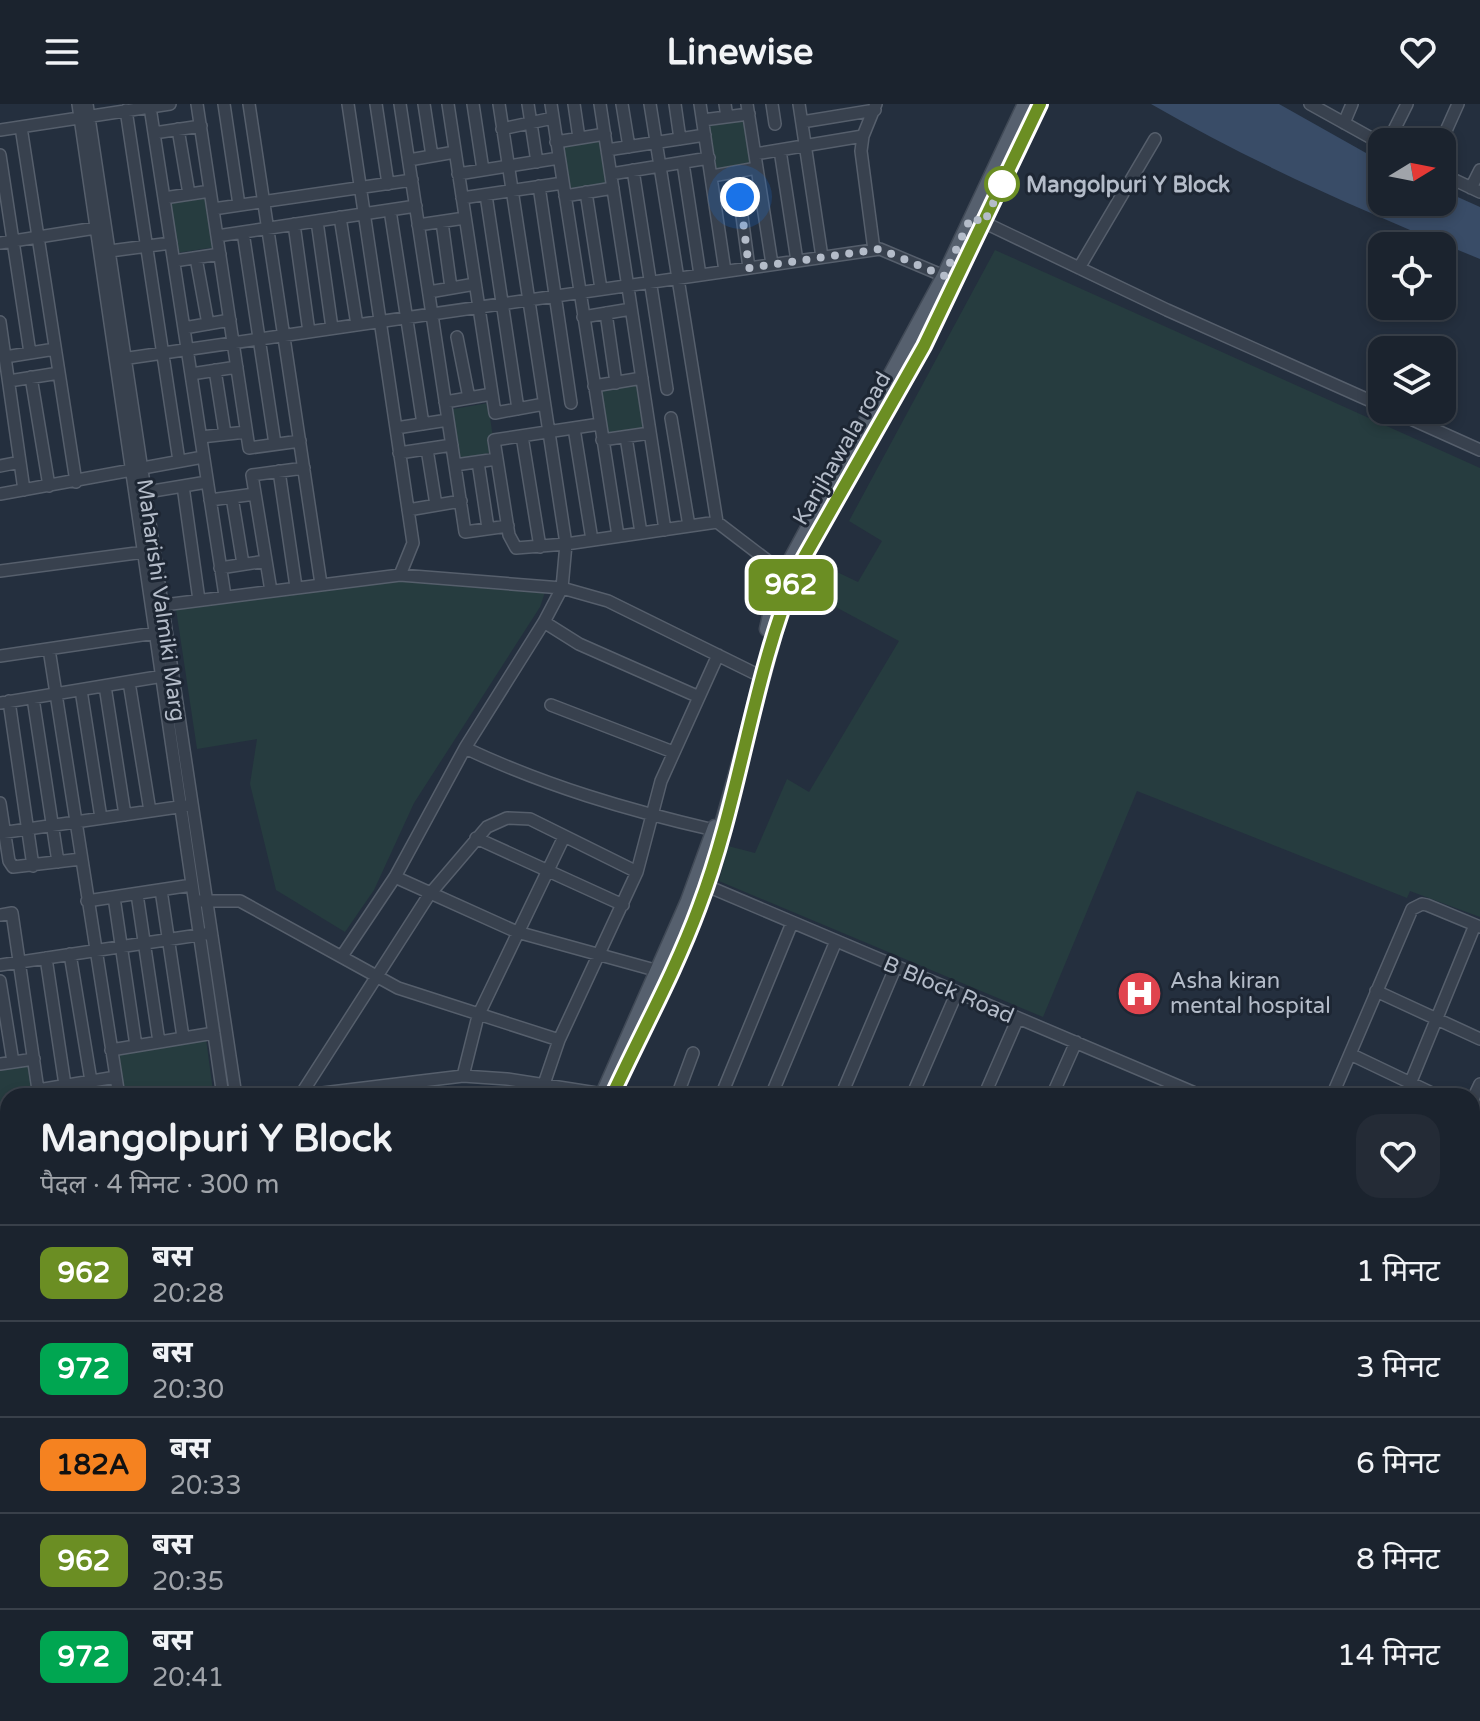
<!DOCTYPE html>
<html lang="hi">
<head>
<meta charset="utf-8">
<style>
	body { margin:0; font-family:"Varela Round","Noto Sans Devanagari",sans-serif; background:#242b36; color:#f1f3f6; height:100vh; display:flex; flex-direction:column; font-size:30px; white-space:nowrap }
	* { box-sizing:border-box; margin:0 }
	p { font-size:26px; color:#a0a4aa }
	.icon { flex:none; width:44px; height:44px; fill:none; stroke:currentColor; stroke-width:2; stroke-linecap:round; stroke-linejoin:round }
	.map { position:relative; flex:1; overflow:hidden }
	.details { position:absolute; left:0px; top:984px; width:1480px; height:634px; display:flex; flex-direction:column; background:#1b232e; border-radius:24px 24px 0 0; box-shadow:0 4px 12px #0003,0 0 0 2px #39404a }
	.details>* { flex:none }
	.badge { padding:0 16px; border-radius:12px; font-size:28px; line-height:52px }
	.needle { width:52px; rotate:80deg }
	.controls { position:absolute; left:1368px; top:24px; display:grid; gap:16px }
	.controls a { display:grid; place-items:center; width:88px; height:88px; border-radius:16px; background:#1b232e; box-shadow:0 4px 12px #0003,0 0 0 2px #39404a; font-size:40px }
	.you { position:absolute; width:40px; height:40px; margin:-20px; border:6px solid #fff; border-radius:50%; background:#1a73e8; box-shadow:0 0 0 12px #1a73e833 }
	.map>.badge { position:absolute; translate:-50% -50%; box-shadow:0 0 0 4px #fff }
	.round { display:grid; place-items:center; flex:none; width:84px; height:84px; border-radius:24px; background:#242b36 }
	.head { display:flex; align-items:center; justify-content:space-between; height:136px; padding:0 40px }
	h1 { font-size:38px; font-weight:700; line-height:60px }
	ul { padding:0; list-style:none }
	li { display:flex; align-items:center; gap:24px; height:96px; padding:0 40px; border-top:2px solid #39404a }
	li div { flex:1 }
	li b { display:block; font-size:30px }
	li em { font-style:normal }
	li .badge { min-width:88px; font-weight:700; text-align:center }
	header { display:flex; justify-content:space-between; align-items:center; height:104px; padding:0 40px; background:#1b232e; font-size:36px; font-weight:700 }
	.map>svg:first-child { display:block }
	.green { fill:#263c3f }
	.water { fill:#394c67 }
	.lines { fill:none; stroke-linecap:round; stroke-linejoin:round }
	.minor-casing { stroke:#565f6c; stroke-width:14 }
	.major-casing { stroke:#414a57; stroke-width:17 }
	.minor { stroke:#38414e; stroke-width:11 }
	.major { stroke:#56606e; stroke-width:14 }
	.line-casing { stroke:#fff; stroke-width:18 }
	.line { stroke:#6b8e23; stroke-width:12 }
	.walk { stroke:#b4bcc9; stroke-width:8; stroke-dasharray:0 14.4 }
	.stop-dot { fill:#fff; stroke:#6b8e23; stroke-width:4 }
	.labels { text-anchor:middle; stroke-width:6; stroke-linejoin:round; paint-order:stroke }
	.stop-label { font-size:22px; font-weight:bold; fill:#b4bcc9; stroke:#1d2633; text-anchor:start }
	.street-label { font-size:22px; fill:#b4bcc9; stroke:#1d2633 }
	.poi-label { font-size:22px; fill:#b4bcc9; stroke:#1d2633; text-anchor:start }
</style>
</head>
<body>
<header><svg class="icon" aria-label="menu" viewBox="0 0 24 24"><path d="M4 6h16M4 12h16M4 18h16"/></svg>Linewise<svg class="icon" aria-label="heart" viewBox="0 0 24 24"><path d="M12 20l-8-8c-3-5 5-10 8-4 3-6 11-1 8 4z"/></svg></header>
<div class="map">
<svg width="1480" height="1617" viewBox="0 0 1480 1617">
	<rect width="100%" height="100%" fill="#242f3e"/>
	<!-- green -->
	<path class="green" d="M747,12L754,61L714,67L707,19Z
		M601,34L608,83L568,89L561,40Z
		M208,94L216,143L176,149L168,100Z
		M995,146L1480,364V813L1410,787L1407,794L1137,687L1043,913L719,777L728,742L755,749L787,675L809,688L899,537L804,486L818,459L858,478L882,437L849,417Z
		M638,278L645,327L606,333L598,284Z
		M488,299L495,348L455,355L448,306Z
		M391,473L546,485L540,503L414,699L374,786L345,828L276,786L250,680L257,635L197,645L176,505Z
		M206,935L213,987L177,992H121L114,948Z
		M37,958L42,987L113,977L115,992H8V1016L0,1018V964Z"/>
	<!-- water -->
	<path class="water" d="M1151,0H1279L1382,58V98H1442V86L1480,103V155C1368,109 1256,61 1151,0Z"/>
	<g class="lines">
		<defs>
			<path id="minor" d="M78,0L223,992
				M87,0L236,992
				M197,0L249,344L300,337
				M224,0L239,101
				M249,0L321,480
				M348,0L413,439L400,471
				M376,0L388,80
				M400,0L465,428L508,422
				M424,0L432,52
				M448,0L495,309L544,300
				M473,0L483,66
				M528,0L537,58
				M551,0L618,432
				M574,0L579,34
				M600,0L665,426
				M622,0L629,43
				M650,0L717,418
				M675,0L680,35
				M700,0L725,167
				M725,0L727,13
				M747,0L772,160
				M772,0L775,20
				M799,0L822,153
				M1310,0L1382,40
				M150,3L225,492
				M126,6L179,357
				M703,16L749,10
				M802,18L875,6
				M1344,19L1352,0
				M21,23L76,378
				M178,25L189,90
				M502,25L553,14
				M0,26L170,0
				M154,29L201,22
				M556,38L605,30
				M1388,38L1407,0
				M1441,38L1458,0
				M607,46L705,31
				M780,46L797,157
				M755,50L863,32
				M0,51L30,249
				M409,56L455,48
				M683,59L700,171
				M633,66L667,285
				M736,68L749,164
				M458,70L559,54
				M611,70L709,54
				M1442,70L1480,88
				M712,72L757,64
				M539,82L571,299
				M1471,84L1480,66
				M586,88L601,185
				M486,91L518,305
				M565,92L613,84
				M164,94L210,87
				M462,94L563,79
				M213,105L412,76
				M390,106L423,320
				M340,113L357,221
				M979,116L1167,206L1382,302
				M317,117L332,224
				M442,118L451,184
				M294,120L309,228
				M418,121L465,114
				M243,128L275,340
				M217,132L416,102
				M0,139L102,123
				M874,146L861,47L863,32L876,0
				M110,147L171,139
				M196,154L208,220
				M174,157L220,150
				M1079,164L1155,35
				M429,188L475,180
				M606,209L616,279
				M583,213L631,205
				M0,218L24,386
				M184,224L230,216
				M457,233L469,294
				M5,253L55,245
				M122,255L880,145L944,172
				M215,266L225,330
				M191,270L237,263
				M31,273L49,382
				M9,277L59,269
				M594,282L642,274
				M445,298L492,290
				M1391,306L1480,346
				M671,314L689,422
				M600,320L494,336L509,431L516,444L566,440L717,418L785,470
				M396,324L448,316
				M574,324L592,436
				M522,332L540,443
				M201,333L246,328
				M626,333L641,429
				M602,336L650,329
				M427,345L436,401
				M399,349L452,341
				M478,358L488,424
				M455,361L497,355
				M0,362L20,358
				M279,367L296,483
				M183,382L199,496
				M141,389L207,378
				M0,390L203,353
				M232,393L243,460
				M210,396L255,390
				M408,406L461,397
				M220,464L266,457
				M0,467L144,448
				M271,487L252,371L304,364
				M156,502L400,471L562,484L608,497L756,570
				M544,518L579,540L699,593
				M49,545L119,992
				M0,552L162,528
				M129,578L150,707
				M105,582L125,711
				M81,586L101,714
				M33,594L58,758
				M9,597L33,762
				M0,599L169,571
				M551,601L673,648
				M465,644C546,682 627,706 714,726
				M0,699L9,757L13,763L81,755
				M0,729L185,702
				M476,734L623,801
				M395,773L517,828L662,868
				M700,779L1202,992
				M161,786L183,933
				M137,790L159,938
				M114,793L136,942
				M87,797L192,781
				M199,797H240L398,884L559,936
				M0,811L12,809L38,986L116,973
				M70,850L91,977
				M342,852L395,773L465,644L544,518L562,484L566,440L499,0
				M46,854L65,981
				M0,861L205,830
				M0,877L13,958
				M1376,887L1480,935
				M111,946L214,929
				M1350,950L1438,992
				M0,960L34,955
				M463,972L478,912L563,735
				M544,980L559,936L637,768L661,677L718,551
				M298,992L463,972L507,975L603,990
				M300,992L429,791L487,723L507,714L530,715L637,768
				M677,992L693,949
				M721,992L792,819
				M771,992L836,837
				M841,992L896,862
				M912,992L957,888
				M984,992L1018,914
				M1052,992L1076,938
				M1332,992L1412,805L1422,800L1427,801L1480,823
				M1405,992L1475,821
				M1472,997L1480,980
				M1472,1008L1480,1011
				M0,1025L8,1081
				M1472,1106L1480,1110
				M1472,1156L1480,1137
				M0,1197L1,1207
				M0,1288L8,1286
				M1472,1288L1480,1292
				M1472,1321L1480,1303
				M0,1337L8,1336
				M0,1353L8,1410
				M1472,1424L1480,1409
				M1472,1443L1480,1448
				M0,1476L8,1475
				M1472,1502L1480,1507
				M1472,1516L1480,1521
				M1472,1560L1480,1564
				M1472,1586V1594
				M555,1610L577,1617
				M627,1610V1617
				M687,1610L702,1617
				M1040,1610L1053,1617
				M1146,1610L1159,1617
				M1252,1610L1265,1617
				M1353,1610L1366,1617
				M1419,1610L1431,1617
				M158,1613V1610
				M885,1613L893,1617
				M328,1617L329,1610
				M366,1617L386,1610
				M444,1617L447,1610
				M636,1617L655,1610
				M785,1617L788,1610
				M838,1617H849
				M914,1617L918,1610
				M984,1617L988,1610
				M999,1617L1003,1610
				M1179,1617L1182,1610
				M1237,1617L1241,1610
				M1380,1617L1384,1610
				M1402,1617L1406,1610"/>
			<path id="major" d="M767,525L773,498L790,457L944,172L1025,0
				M602,992L688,797L715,723
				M612,992L699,804L783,500L798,464L924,242L1040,0
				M24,1617L38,1610
				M54,1617L67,1610
				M265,1617L268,1610
				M278,1617L282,1610"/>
		</defs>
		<!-- minor casing -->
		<use href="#minor" class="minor-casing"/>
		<!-- major casing -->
		<use href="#major" class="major-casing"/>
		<!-- minor -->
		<use href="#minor" class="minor"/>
		<!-- major -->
		<use href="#major" class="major"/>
	</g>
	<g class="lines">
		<defs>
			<path id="line" d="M612,992C641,929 675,868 699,803C741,693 752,572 798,464L924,242L1040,0"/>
		</defs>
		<!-- line casing -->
		<use href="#line" class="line-casing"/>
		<!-- line -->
		<use href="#line" class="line"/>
		<!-- walk -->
		<path class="walk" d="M740,93L749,164L880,145L944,172L971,113L984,119L1002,80"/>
	</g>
	<!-- icons -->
	<defs>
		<symbol id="hospital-disc" viewBox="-11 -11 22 22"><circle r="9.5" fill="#e0444e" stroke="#1d2633"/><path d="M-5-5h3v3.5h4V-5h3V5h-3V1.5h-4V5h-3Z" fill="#fff"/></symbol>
	</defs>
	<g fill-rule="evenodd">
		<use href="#hospital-disc" x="1114" y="864" width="51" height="51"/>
	</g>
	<!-- markers -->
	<circle class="stop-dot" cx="1002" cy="80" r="16"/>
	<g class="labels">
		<!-- stop labels -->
		<g class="stop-label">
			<text x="1026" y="88">Mangolpuri Y Block</text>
		</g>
		<!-- street labels -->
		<g class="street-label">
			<text transform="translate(841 344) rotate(-60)" y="8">Kanjhawala road</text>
			<text transform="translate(162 496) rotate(82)" y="8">Maharishi Valmiki Marg</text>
			<text transform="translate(949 885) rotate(23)" y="8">B Block Road</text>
		</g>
		<!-- poi labels -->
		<g class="poi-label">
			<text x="1170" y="884">Asha kiran<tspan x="1170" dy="25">mental hospital</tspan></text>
		</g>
	</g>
</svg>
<div class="controls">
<a><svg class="needle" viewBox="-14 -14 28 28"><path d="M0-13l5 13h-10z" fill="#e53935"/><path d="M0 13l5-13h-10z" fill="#a0a4aa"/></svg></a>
<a><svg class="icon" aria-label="locate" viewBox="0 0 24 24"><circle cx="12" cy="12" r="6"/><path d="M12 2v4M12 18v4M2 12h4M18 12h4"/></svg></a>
<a><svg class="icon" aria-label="layers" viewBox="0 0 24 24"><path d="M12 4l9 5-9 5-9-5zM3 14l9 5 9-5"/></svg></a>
</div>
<div class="you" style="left:740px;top:93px"></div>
<b class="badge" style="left:791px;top:481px;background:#6b8e23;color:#fff">962</b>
<section class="details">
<div class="head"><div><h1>Mangolpuri Y Block</h1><p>पैदल · 4 मिनट · 300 m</p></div><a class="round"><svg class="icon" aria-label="heart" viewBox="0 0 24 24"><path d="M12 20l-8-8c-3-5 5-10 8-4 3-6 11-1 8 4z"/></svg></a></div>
<ul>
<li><span class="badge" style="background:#6b8e23;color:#fff">962</span><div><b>बस</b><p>20:28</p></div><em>1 मिनट</em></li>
<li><span class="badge" style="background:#00a651;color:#fff">972</span><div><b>बस</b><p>20:30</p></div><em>3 मिनट</em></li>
<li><span class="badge" style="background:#f58220;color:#111">182A</span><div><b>बस</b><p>20:33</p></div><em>6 मिनट</em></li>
<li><span class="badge" style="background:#6b8e23;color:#fff">962</span><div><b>बस</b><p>20:35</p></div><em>8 मिनट</em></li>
<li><span class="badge" style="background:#00a651;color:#fff">972</span><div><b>बस</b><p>20:41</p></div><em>14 मिनट</em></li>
</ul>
</section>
</div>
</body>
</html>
